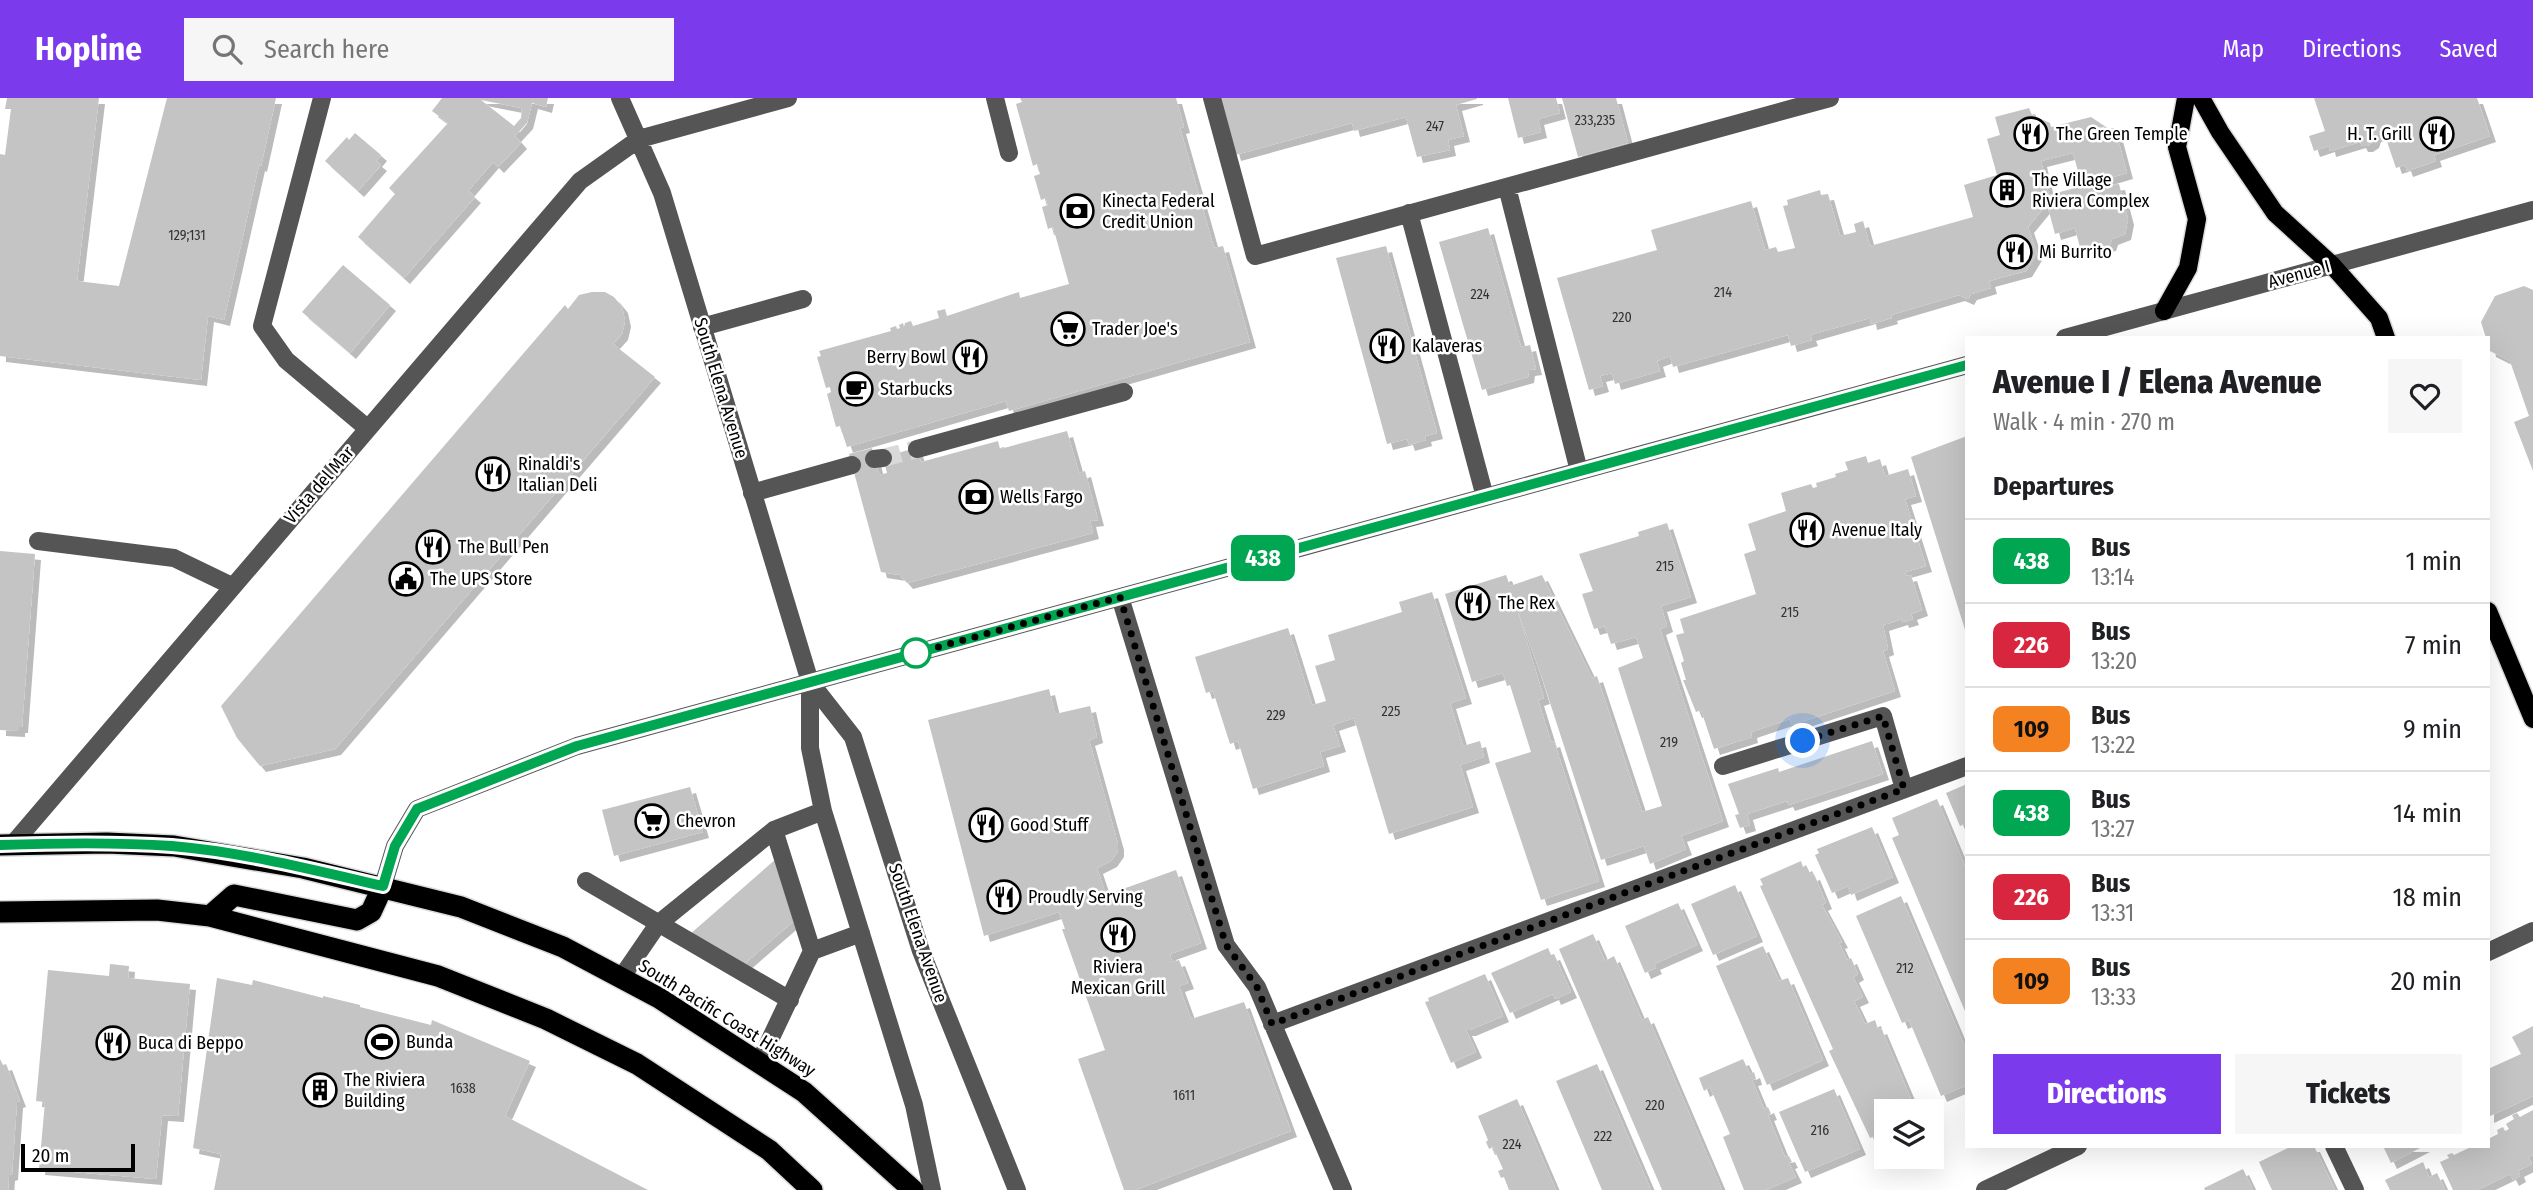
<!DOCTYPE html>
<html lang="en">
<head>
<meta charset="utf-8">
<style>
	body { margin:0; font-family:"Fira Sans Condensed",sans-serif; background:#f6f6f6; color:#202124; height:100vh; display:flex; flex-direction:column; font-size:26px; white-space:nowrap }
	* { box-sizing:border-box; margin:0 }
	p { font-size:23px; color:#757577 }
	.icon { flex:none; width:38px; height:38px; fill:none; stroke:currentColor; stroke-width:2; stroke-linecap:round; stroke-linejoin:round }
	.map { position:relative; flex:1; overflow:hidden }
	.side { position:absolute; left:1965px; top:238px; width:525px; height:812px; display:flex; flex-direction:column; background:#fff; border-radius:0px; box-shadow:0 7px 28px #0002 }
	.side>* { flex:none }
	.badge { padding:0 14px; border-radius:10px; font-size:24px; line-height:46px }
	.controls { position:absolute; left:1874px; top:1001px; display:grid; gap:14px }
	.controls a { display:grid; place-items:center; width:70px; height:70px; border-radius:0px; background:#fff; box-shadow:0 7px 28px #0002; font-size:35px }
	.scale { position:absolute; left:21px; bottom:18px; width:114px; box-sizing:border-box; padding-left:7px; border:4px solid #000; border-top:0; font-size:19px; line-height:24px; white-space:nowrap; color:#000; -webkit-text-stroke:5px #fff; paint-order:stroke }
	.you { position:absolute; width:35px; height:35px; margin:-18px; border:5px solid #fff; border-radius:50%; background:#1a73e8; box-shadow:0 0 0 10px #1a73e833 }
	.map>.badge { position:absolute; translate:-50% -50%; box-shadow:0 0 0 4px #fff }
	h2 { padding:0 28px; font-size:26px; line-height:63px }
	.round { display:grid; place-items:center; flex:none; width:74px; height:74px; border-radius:0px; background:#f6f6f6 }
	.summary { display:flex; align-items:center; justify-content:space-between; height:119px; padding:0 28px }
	h1 { font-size:33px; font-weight:800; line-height:52px }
	.action { display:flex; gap:14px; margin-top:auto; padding:14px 28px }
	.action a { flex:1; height:80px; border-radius:0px; background:#7c3aed; color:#fff; font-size:28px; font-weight:800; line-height:80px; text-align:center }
	.action a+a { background:#f6f6f6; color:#202124 }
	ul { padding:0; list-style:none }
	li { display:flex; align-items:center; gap:21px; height:84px; padding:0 28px; border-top:2px solid #e0e0e0 }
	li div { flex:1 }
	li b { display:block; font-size:26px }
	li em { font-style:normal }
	li .badge { min-width:77px; font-weight:700; text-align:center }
	header { display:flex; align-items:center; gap:42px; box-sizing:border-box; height:98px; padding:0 35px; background:#7c3aed; color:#fff }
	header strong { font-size:33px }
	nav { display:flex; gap:38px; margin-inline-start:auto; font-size:24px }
	.search { width:490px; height:63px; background:#f6f6f6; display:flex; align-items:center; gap:18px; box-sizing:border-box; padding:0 24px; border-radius:0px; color:#757577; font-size:26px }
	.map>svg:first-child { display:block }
	.building { fill:#c4c4c4; fill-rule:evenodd; filter:url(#shadow) }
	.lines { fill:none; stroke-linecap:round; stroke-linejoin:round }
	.minor-tunnel { stroke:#d9d9d9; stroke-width:18; stroke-dasharray:18 9; stroke-linecap:butt }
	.major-casing { stroke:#dbdbdb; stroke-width:21 }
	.highway-casing { stroke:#dbdbdb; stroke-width:24 }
	.minor { stroke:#555; stroke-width:18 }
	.major { stroke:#000; stroke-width:18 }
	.highway { stroke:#000; stroke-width:21 }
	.line-casing { stroke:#fff; stroke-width:16 }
	.line { stroke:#00a651; stroke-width:10 }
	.walk { stroke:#000; stroke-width:7; stroke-dasharray:0 12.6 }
	.stop-dot { fill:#fff; stroke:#00a651; stroke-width:3.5 }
	.labels { text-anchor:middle; stroke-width:5; stroke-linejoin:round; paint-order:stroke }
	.number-label { font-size:14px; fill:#313131 }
	.poi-label { font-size:18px; fill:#000; stroke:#fff; text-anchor:start }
	.street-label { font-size:18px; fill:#000; stroke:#fff }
</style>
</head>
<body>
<header>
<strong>Hopline</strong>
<div class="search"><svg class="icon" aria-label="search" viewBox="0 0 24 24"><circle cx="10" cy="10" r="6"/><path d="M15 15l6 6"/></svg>Search here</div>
<nav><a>Map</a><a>Directions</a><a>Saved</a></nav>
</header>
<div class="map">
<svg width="2533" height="1092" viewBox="0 0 2533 1092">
	<defs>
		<filter id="shadow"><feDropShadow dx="6" dy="6" stdDeviation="0" flood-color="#0004"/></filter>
	</defs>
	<rect width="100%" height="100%" fill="#fff"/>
	<!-- building -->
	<path class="building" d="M7,0H99L77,183L119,188L167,0H276L261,68L259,67L224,222L208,218L201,282L0,258V56L5,57L11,11H5Z
		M442,0H548L546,9L532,5L527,25L515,38L521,45L498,69L493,64L468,93L475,99L404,180L358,139L395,96L389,90L448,25L432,13ZM481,2L522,10L521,20L514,28Z
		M1020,0H1176L1184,29L1180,30L1214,150L1223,148L1250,244L1009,313L1006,303L847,349L840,328L836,329L827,296L831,294L830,289L826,290L817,259L821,258L819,253L891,233L890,230L896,228L897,231L900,230L899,227L903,225L904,229L905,225L911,223L913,228L939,220L937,213L945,211L947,218L1019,194L1020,200L1069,186L1053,129L1048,131L1042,109L1048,107L1046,100L1041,102L1034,78L1040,76L1037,66L1033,68L1016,6L1022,4Z
		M1220,0H1477V1L1456,7L1464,38L1448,42L1450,52L1417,59L1406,19L1354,33L1352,25L1235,57Z
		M1508,0H1556L1560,15L1538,21L1541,34L1518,40Z
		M1562,0H1616L1628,45L1578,59Z
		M2314,0H2477L2490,38L2434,57L2436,63L2407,73L2405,67L2396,70L2384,35L2375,38L2373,44L2367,48H2362L2360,44L2330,53L2329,48L2314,53L2309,38L2325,33Z
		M2029,10L2032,17L2050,25L2051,29L2091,19L2109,31L2115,30L2127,75L2110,80L2112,87L2119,86L2128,121L2125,136L2112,141L2110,147L2090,151L2086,148L2080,150L2075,130L2055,136L2047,106L2028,129L2037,155L2026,173L1989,183L1991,190L1971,196L1968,201L1959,197L1891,217L1892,220L1871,226L1870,220L1810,237L1812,242L1791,248L1788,237L1673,269L1670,258L1657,263L1660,273L1615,286L1612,275L1600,278L1603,288L1589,292L1557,180L1657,152L1651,132L1751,103L1765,152L1776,149L1778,154L1795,150L1783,108L1788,107L1787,102L1820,92L1821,97L1828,96L1840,138L1856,134L1854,126L1863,123L1870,148L1973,119L1964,87L1997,77L1987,41L2000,37L1995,19ZM2073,55L2082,88L2049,97L2041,63Z
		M355,35L381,57L376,63L381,67L358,93L325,63L347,39L349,42Z
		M1488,130L1521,249L1530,247L1536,271L1529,272L1528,279L1482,292L1439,144Z
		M1386,148L1437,335L1425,338L1426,342L1409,347L1407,341L1387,346L1336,160Z
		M343,167L390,207L350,255L302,214Z
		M2524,188L2533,192V373L2514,324L2529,318L2510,263L2490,253L2488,240H2486L2481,224L2495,198Z
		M592,194H605L614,199L622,209L625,223L622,236L613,246L655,279L335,651L260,668L237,640L221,608L565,207L568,211L579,197Z
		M1067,333L1079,375L1085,373L1098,422L1090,423L1093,435L907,485L900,477L881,474L849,356L872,350L879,377L887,375L883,359L916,350L921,364L998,343L1000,351Z
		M1967,338V535H1966L1911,359Z
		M1866,358L1868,365L1880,361L1885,378L1908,371L1916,398L1905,401L1926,468L1905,474L1906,478L1911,477L1922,512L1911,516L1913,521L1903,524L1902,521L1883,527L1888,551L1883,553L1895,593L1792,627L1790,621L1751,634L1752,639L1714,651L1701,612L1696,614L1683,582H1686L1681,565L1684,563L1676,537L1684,535L1680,521L1756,496L1744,456L1756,452L1748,426L1786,413L1781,395L1811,386L1813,390L1817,389L1816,385L1836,379L1835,376L1848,372L1845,364Z
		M1667,425L1691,499L1661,508L1667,528L1660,531L1723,723L1681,738L1686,751L1650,766L1644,748L1601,762L1541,577L1515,505L1544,600L1538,602L1551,644L1554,643L1599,783L1541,802L1495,665L1531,654L1510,587L1507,588L1503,575L1472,584L1445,496L1506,477L1510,488L1542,477L1592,580L1597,578L1642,714L1662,708L1618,570L1643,560L1636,539L1611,546L1605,528L1594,531L1582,496L1593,493L1579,456L1639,438L1638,434Z
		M0,453L35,456L22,629H19V633L0,632Z
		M1432,494L1466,600L1450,605L1463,648L1480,643L1484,659L1460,667L1473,709L1389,736L1354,620L1333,627L1340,648L1320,654L1324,668L1253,691L1238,643L1230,646L1213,593L1206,595L1195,559L1288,530L1312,607L1326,603L1315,568L1335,562L1328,537L1402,514L1399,504Z
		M1049,591L1055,616L1090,608L1097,639L1089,642L1118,746V753L1111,763L1097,770L1106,797L1176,772L1201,845L1170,856L1172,864L1179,862L1188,885L1179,888L1191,921L1244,904L1291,1033L1135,1092H1124L1078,961L1105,952L1062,831H1065L1059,814L984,838L928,622Z
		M1872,643L1883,676L1789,707L1787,703L1747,716L1750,727L1740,730L1735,717L1739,716L1728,686L1778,670L1779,674Z
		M1967,686V725L1960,728L1946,695Z
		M690,689L703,734L614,758L602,712Z
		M1937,701L1967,773V918L1892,740L1899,737L1892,720Z
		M1872,729L1893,779L1851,797L1848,788L1832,795L1815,757L1819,755L1817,751Z
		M777,760L796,821L743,867L689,837Z
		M1801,763L1803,769L1806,767L1811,777L1814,776L1826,805L1822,807L1842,844L1839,845L1847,862L1851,860L1858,876L1853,879L1863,899L1854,903L1865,926L1875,922L1878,931L1881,930L1914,1008L1912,1010L1913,1013H1886V1033L1870,1040L1829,953L1833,951L1760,788L1763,787L1760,781Z
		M1735,787L1757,838L1713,857L1691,806Z
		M1901,798L1967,954V987L1941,998L1909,922L1902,925L1856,818Z
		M1678,805L1697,847L1654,866L1656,870L1645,875L1625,828Z
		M1593,836L1605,863L1614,858L1642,922L1648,919L1722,1092H1662L1559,851Z
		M1763,848L1779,883L1788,880L1823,962L1767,987L1716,868Z
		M1548,850L1551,857L1554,856L1571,894L1555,901L1553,896L1510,915L1491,875Z
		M110,866L129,868L128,880L190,886L178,1018L162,1017L156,1081L39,1071L45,1004L36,1003L48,872L109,878Z
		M1485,876L1503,918L1470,932H1466L1476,954L1451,965L1425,904L1429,903L1428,900Z
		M217,880L252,887L253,882L323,900V898L360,907V909L431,927L432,922L530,963L505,1018L648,1092H214L221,1056L193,1050Z
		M2533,928V998L2488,1019V971L2521,956L2512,939Z
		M0,961L3,967L6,966L20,1003L17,1004L12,1076L9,1077L8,1092H0Z
		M1743,961L1750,976L1754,974L1756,981L1752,982L1764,1011L1768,1009L1771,1016L1768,1017L1785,1059L1789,1058L1792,1064L1789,1065L1796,1079L1766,1092H1744L1723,1039L1730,1036L1710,989L1704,993L1699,980Z
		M1597,966L1651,1092H1602L1556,983Z
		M1834,991L1860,1051L1805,1074L1779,1014Z
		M1517,1001L1556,1092H1509L1504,1079L1501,1080L1498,1073L1503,1071L1493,1049L1489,1051L1486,1044L1488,1042L1478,1018Z
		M2533,1012V1057L2528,1059L2532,1066L2518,1073L2520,1078L2513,1082L2510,1076L2477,1092H2453L2440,1064L2449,1060L2447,1057L2452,1055L2454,1057L2473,1048H2488V1041L2498,1036L2497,1032L2503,1029L2505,1033L2509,1031L2506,1026L2514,1021L2512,1017L2517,1015L2520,1019Z
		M2292,1048H2314L2335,1092H2272L2259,1064Z
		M2383,1048H2424L2391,1065Z
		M2423,1064L2429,1079L2437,1075L2445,1092H2390L2385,1082Z
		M2243,1071L2253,1092H2205L2204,1090Z"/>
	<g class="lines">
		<!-- minor-tunnel -->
		<path class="minor-tunnel" d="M883,360L917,351"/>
		<defs>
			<path id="major" d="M2201,0L2220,34L2275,115L2332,167L2379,220L2386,240
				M2164,213L2188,170L2197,121L2177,49L2186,0
				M2488,513L2533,621"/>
			<path id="highway" d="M0,747L107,745L174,748L303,770L461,809L563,849L659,900L804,994L913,1092
				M0,814L157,812L210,818L438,878L546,921L637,966L769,1052L812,1092
				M210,818L234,797L357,822L371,814L383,788"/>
		</defs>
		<!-- major casing -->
		<use href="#major" class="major-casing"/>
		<!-- highway casing -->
		<use href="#highway" class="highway-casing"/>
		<!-- minor -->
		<path class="minor" d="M322,0L262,228L286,262L367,330
			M620,0L662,95L810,584V650L823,713L914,1007L932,1092
			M995,0L1009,55
			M1212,0L1255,158L1830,0
			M1507,89L1579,373
			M1409,115L1485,399
			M702,229L803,201
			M2065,240L2533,112
			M917,351L1124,294
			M874,361L883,360
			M752,395L852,367
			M38,443L174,460L232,488
			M1120,499L1226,847L1257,889L1343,1092
			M810,584L853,639L921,853L1017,1092
			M1723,668L1883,618L1904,691
			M774,732L812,853
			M12,747L580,83L639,41L788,0
			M586,783L790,902
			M383,788L395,748L417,711L577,648L1967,267
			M2488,854L2533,833
			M621,880L658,826L774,732L823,713
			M1272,926L1967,668
			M759,965L812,853L861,835
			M2334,1048L2355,1092
			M1985,1092L2078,1048"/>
		<!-- major -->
		<use href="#major" class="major"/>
		<!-- highway -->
		<use href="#highway" class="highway"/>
	</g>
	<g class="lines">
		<defs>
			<path id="line" d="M0,747C57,745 115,744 172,748C243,754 314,772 383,788L395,748L417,711L577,648L1967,267"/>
		</defs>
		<!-- line casing -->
		<use href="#line" class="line-casing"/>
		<!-- line -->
		<use href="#line" class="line"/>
		<!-- walk -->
		<path class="walk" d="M916,555L909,557L1120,499L1226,847L1257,889L1272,926L1904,691L1883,618L1803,643"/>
	</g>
	<!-- icons -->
	<defs>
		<symbol id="restaurant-ring" viewBox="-11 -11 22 22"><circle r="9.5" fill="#fff" stroke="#000" stroke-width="1.5"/><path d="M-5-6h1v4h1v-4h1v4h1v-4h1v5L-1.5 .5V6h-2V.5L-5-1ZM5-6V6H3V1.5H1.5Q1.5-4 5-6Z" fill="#000"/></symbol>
		<symbol id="building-ring" viewBox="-11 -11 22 22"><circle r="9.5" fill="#fff" stroke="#000" stroke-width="1.5"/><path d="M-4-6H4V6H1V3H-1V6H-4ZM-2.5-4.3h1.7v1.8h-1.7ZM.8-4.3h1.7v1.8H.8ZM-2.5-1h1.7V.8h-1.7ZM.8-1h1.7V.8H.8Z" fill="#000"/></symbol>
		<symbol id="bank-ring" viewBox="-11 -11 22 22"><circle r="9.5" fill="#fff" stroke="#000" stroke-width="1.5"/><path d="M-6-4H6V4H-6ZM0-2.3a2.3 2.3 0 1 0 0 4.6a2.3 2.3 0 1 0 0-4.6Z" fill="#000"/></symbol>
		<symbol id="supermarket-ring" viewBox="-11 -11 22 22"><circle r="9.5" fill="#fff" stroke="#000" stroke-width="1.5"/><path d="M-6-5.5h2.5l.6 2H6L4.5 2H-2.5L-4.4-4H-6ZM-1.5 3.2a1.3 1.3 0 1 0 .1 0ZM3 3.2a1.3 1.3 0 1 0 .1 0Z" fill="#000"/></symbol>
		<symbol id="cafe-ring" viewBox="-11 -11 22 22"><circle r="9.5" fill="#fff" stroke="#000" stroke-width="1.5"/><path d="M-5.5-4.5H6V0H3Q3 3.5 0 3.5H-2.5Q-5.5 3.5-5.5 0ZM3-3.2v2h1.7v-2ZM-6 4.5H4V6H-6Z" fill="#000"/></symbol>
		<symbol id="civic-ring" viewBox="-11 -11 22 22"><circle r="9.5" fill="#fff" stroke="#000" stroke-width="1.5"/><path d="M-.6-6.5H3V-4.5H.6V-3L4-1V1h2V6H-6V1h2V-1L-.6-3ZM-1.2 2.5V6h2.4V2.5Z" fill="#000"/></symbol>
		<symbol id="stadium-ring" viewBox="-11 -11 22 22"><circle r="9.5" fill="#fff" stroke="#000" stroke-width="1.5"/><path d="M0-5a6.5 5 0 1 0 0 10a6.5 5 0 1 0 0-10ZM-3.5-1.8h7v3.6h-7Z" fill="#000"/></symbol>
	</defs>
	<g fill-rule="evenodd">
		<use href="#restaurant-ring" x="2012" y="17" width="38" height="38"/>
		<use href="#restaurant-ring" x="2418" y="17" width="38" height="38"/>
		<use href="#building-ring" x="1988" y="73" width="38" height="38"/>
		<use href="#bank-ring" x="1058" y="94" width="38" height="38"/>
		<use href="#restaurant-ring" x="1996" y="135" width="38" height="38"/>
		<use href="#supermarket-ring" x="1049" y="212" width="38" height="38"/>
		<use href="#restaurant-ring" x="1368" y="229" width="38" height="38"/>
		<use href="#restaurant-ring" x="951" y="240" width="38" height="38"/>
		<use href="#cafe-ring" x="837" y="272" width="38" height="38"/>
		<use href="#restaurant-ring" x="474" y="357" width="38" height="38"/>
		<use href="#bank-ring" x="957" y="380" width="38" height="38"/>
		<use href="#restaurant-ring" x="1788" y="413" width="38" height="38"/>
		<use href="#restaurant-ring" x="414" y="430" width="38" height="38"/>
		<use href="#civic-ring" x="387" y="462" width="38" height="38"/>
		<use href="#restaurant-ring" x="1454" y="486" width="38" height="38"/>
		<use href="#supermarket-ring" x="633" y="704" width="38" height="38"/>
		<use href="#restaurant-ring" x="967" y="708" width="38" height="38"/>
		<use href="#restaurant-ring" x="985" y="780" width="38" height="38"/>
		<use href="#restaurant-ring" x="1099" y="818" width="38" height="38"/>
		<use href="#stadium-ring" x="363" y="925" width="38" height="38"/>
		<use href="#restaurant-ring" x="94" y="926" width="38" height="38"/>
		<use href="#building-ring" x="301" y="973" width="38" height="38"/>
	</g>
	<!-- markers -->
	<circle class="stop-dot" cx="916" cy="555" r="14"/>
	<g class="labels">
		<!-- number labels -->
		<g class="number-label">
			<text x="1595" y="27">233,235</text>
			<text x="1435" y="33">247</text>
			<text x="187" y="142">129;131</text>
			<text x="1723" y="199">214</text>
			<text x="1480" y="201">224</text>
			<text x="1622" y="224">220</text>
			<text x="1665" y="473">215</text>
			<text x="1790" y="519">215</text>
			<text x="1391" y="618">225</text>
			<text x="1276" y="622">229</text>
			<text x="1669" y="649">219</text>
			<text x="1905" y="875">212</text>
			<text x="463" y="995">1638</text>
			<text x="1184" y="1002">1611</text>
			<text x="1655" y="1012">220</text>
			<text x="1820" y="1037">216</text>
			<text x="1603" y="1043">222</text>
			<text x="1512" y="1051">224</text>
		</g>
		<!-- poi labels -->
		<g class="poi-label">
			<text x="2056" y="42">The Green Temple</text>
			<text x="2412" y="42" text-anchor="end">H. T. Grill</text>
			<text x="2032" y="88">The Village<tspan x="2032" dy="21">Riviera Complex</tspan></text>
			<text x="1102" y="109">Kinecta Federal<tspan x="1102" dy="21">Credit Union</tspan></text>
			<text x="2039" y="160">Mi Burrito</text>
			<text x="1092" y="237">Trader Joe's</text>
			<text x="1412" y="254">Kalaveras</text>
			<text x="946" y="265" text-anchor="end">Berry Bowl</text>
			<text x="880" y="297">Starbucks</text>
			<text x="518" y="372">Rinaldi's<tspan x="518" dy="21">Italian Deli</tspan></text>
			<text x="1000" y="405">Wells Fargo</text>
			<text x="1832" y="438">Avenue Italy</text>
			<text x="458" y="455">The Bull Pen</text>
			<text x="430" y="487">The UPS Store</text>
			<text x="1498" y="511">The Rex</text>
			<text x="676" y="729">Chevron</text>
			<text x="1010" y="733">Good Stuff</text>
			<text x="1028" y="805">Proudly Serving</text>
			<text x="1118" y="875" text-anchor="middle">Riviera<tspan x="1118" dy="21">Mexican Grill</tspan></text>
			<text x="406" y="950">Bunda</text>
			<text x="138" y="951">Buca di Beppo</text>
			<text x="344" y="988">The Riviera<tspan x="344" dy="21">Building</tspan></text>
		</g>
		<!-- street labels -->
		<g class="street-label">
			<text transform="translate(2299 176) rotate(-15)" y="6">Avenue I</text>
			<text transform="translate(721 290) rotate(73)" y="6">South Elena Avenue</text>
			<text transform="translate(319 387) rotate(-49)" y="6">Vista del Mar</text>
			<text transform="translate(918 835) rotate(71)" y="6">South Elena Avenue</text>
			<text transform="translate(727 920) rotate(32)" y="6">South Pacific Coast Highway</text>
		</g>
	</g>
</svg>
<div class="controls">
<a><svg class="icon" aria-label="layers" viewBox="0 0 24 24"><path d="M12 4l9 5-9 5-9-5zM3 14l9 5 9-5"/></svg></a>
</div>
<div class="scale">20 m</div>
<div class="you" style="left:1803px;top:643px"></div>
<b class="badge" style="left:1263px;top:460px;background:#00a651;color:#fff">438</b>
<section class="side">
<div class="summary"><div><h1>Avenue I / Elena Avenue</h1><p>Walk · 4 min · 270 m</p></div><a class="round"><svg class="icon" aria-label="heart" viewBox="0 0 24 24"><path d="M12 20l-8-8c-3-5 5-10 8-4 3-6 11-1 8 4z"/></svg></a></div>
<h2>Departures</h2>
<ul>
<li><span class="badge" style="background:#00a651;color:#fff">438</span><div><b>Bus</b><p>13:14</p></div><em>1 min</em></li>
<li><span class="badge" style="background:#d7263d;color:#fff">226</span><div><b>Bus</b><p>13:20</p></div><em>7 min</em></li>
<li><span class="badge" style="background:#f58220;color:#111">109</span><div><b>Bus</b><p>13:22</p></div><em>9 min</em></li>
<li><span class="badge" style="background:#00a651;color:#fff">438</span><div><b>Bus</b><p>13:27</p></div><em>14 min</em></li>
<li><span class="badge" style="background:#d7263d;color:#fff">226</span><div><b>Bus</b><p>13:31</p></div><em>18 min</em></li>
<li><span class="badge" style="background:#f58220;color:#111">109</span><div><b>Bus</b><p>13:33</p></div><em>20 min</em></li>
</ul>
<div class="action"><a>Directions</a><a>Tickets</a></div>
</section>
</div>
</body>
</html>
